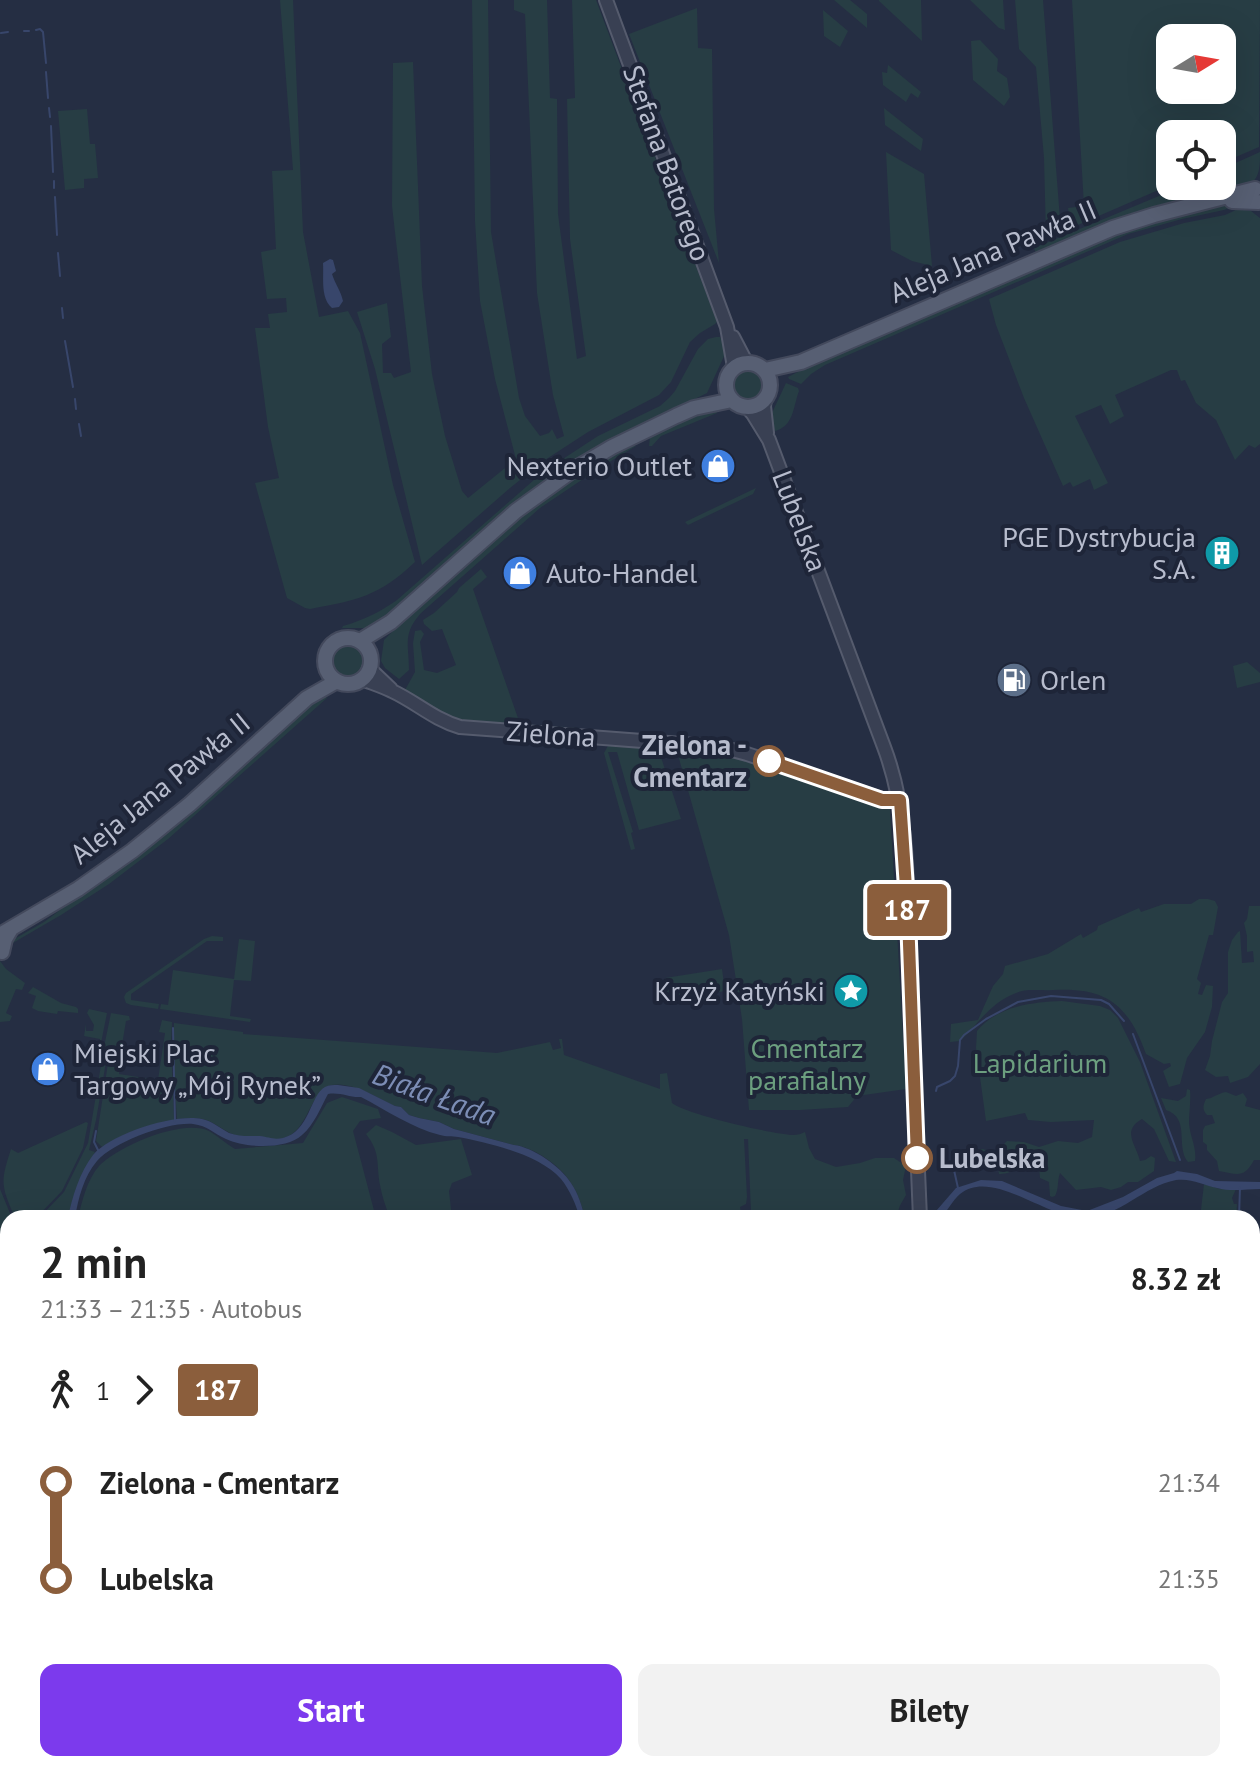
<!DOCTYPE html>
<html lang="pl">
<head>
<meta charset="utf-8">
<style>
	body { margin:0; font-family:"PT Sans",sans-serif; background:#f2f2f2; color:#222; height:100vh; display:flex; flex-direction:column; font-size:30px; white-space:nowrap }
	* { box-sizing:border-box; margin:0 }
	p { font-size:26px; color:#767676 }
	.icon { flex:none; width:44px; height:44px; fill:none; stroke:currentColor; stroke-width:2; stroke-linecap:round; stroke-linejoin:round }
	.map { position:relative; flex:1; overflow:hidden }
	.sheet { position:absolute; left:0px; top:1210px; width:1260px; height:562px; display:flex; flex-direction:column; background:#fff; border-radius:24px 24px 0 0; box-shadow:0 8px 32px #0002 }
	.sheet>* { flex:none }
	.badge { padding:0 16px; border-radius:6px; font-size:28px; line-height:52px }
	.needle { width:52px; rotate:79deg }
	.controls { position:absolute; left:1156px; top:24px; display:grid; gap:16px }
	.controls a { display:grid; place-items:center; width:80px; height:80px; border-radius:16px; background:#fff; box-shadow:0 8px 32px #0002; font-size:40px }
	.map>.badge { position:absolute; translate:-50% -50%; box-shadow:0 0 0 4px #fff }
	.legs { display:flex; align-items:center; gap:12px; height:88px; padding:0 40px; font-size:26px }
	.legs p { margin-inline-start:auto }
	.overview { display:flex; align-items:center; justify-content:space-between; height:136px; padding:0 40px }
	h1 { font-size:44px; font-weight:600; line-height:60px }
	.button { display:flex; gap:16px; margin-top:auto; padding:16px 40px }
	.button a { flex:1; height:92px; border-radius:16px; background:#7c3aed; color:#fff; font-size:32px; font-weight:600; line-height:92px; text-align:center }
	.button a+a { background:#f2f2f2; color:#222 }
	ul { padding:0 40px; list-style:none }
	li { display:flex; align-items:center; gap:28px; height:96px; font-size:30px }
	li i { display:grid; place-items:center; width:12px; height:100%; margin:0 10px; background:currentColor }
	li i::after { content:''; width:20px; height:20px; margin:-10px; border:6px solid; border-radius:50%; background:#fff }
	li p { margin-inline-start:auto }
	li:first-child i { background:linear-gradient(#0000 50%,currentColor 0) }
	li:last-child i { background:linear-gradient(currentColor 50%,#0000 0) }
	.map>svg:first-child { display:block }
	.green { fill:#273d44; fill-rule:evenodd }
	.water { fill:#38466b }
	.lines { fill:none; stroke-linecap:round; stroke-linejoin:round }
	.stream { stroke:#38466b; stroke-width:2 }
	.tertiary-casing { stroke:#555b6d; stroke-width:16 }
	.primary-casing { stroke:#43495c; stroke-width:18 }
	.tertiary { stroke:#394053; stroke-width:12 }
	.primary { stroke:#575f73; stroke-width:14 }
	.line-1-casing { stroke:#fff; stroke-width:18 }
	.line-1 { stroke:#8b5e3c; stroke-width:12 }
	.stop-1-dot { fill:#fff; stroke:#8b5e3c; stroke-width:4 }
	.labels { text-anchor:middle; stroke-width:8; stroke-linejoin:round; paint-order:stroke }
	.street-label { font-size:28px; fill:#b7bccd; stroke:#1e2538 }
	.poi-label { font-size:28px; fill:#b7bccd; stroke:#1e2538; text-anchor:end }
	.stop-label { font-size:28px; font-weight:bold; fill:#b7bccd; stroke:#1e2538; text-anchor:end }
	.park-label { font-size:28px; fill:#6c9f7f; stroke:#1e2538 }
	.water-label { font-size:30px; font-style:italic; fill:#7c8db5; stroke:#1e2538 }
</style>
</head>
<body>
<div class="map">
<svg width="1260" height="1771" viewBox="0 0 1260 1771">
	<rect width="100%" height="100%" fill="#252e43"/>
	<!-- green -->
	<path class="green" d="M280,0H293L303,232L319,317L348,311L360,333L393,485L415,562C379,596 358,600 310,609L305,608L287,598L255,483L279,478L268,427L255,328H270L268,314L287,312L286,298L267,299L261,252L276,249L272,171L293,170Z
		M472,0H488L491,232L519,398L525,416L540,436L549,433L552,429L557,439L564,436L553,395L537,293L525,14L514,10V0H547L550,98L557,99L558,214L577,359L586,356L570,239L567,99L575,98L572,0H596L717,322L715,324L700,333L690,342L671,382L659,395L588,432L545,460L510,488L422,565L375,369L357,312L387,303L391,337L382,344L383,373H391L394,378L411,372L392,206L393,63L413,62L422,286L432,374L445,436L462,491L468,498L516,459L495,379L480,301L475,221Z
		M834,0H850L867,14V28Z
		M879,0H921L922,41L879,1Z
		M970,0H1003L1005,30L999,28Z
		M1015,0H1043L1061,232L1046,236L1044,158L1036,67L1019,49Z
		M1072,0H1260L1259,147L1222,163V134H1170V185L1071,228L1068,208L1084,206ZM1170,38H1222V90H1170Z
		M697,8L698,48L712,49L714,209L719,263L629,34Z
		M823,10L848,31L840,47L824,36Z
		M980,40L998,59L997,71L1007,78L1010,97L1004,106L973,80L971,41Z
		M888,65L921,92L918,98L911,93L906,102L883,85L882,72L887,73Z
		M884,108L923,139L921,151L885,125Z
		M87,109L90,144H95L98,178L84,179V188L65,190L58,111Z
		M886,152L924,174L932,266L912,261L891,250Z
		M1260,152C1260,168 1260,180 1245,188L1193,197L1119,218L1037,255L1034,248L1183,186H1222V169Z
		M1237,204L1224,210L1182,219L1128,234L825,365L811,374L801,384L789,379L788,377L823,359L1122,230L1198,209Z
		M1238,209L1251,211L1260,218V444L1255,448L1249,445L1235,460L1216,420L1196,403L1185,380L1181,381L1177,370H1171L1115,395L1124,416L1110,424L1101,405L1075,416L1108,483L1094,490L1090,479L1073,487L1070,482L1063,486L1024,398L996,325L989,299L1120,242L1184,223L1225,215Z
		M716,337H720L726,352L707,393L630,431L372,628H342L343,626C364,620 380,612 397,600L543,472L598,436L660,406L669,398L675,391L698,349L708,339Z
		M733 384a15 15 0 1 1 30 0a15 15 0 1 1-30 0Z
		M786,383L798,388L799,391C793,407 794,426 775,431L770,417Z
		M715,408L717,413L661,436L652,446H649L650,437L653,431Z
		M631,445L636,446L601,467L540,508L421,613C402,634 409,645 409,670L399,679L385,668L381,661L384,640L423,601L515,520L580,472Z
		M756,488L753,494L688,525L685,522Z
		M481,569L487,577L473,589L520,724L580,728V731L466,723L450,718L405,690L415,672L413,643L415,631L421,630L424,634L420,642L424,670L437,673L456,665L442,629L432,631L424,624L423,620L434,613L457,592L459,588Z
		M333 661a15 15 0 1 1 30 0a15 15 0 1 1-30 0Z
		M1247,662L1260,673V682L1237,688L1233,666Z
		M323,694L327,698L168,839L109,884L61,915L6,947L9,942L44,922L87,890Z
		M609,744L691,750L693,754C721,747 774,770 801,779C831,789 861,799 890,809L906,1089L857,1096L848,1107L800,1110H749L742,1019L729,935L678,755L660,754L681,819L639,830L617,752H608L633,832L631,833L635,849L631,850L604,753Z
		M1199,899H1208L1215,901L1218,907L1213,935H1209L1197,979L1201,983L1198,994L1202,995L1206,985L1213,986L1212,1007L1205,1032L1187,1058L1180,1084L1169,1087L1163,1071L1171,1066L1170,1063L1164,1064L1146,1054C1128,1004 1106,987 1053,990C1042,991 1026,988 1016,993C991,1002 978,1024 960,1041L950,1042L951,1024L978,1020L993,986L1003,974L1005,966L1048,954L1081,934L1083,938L1097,930L1098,926L1139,908L1141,912L1164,904H1191Z
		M1249,906H1260V1064L1248,1077L1230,1083L1228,1076L1216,1077L1205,1070L1210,1056L1212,1041L1222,1002L1228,993V952L1232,940L1238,932L1240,931L1242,963L1254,962L1253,951L1247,952V936L1244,923L1247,919Z
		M212,936L223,937V941H207L131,994V1000L159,1004L158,1009L131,1005L126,1003L124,997L126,993L204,939Z
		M239,939L255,941L251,981L234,980L230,1016L251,1019L250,1022L160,1009L161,1004L168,1005L173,970L234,979Z
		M0,961L6,969L25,983L22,990L16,989L6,1013L12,1016L10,1021L0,1022Z
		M722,969L725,991L669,1001L665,978Z
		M33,987L61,1003L76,1007L78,1009V1013L58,1011L57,1014L38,1011L32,1008L36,996L28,993Z
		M1062,1001L1100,1006L1110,1010L1118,1018L1140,1062L1176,1162L1169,1161L1154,1129L1142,1119C1121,1131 1136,1144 1140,1161L1145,1160L1151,1156L1155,1158L1154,1171L1138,1182H1128L1121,1187L1111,1190L1101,1187L1076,1190L1060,1173C1057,1181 1059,1189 1055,1196L1052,1197L1050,1196L1049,1182L1040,1178L1039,1166C1024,1160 1014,1175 999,1174L998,1168L1002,1166L995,1165L983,1168L976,1165L975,1160L967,1161L964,1157L973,1150L983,1149L997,1154L1002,1152V1146L1007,1141L1024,1142L1039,1147L1058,1141L1078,1143L1092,1137L1094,1120L1051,1122L1028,1120L1025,1113L986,1121L976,1048L977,1031C997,1006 1033,1002 1062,1001Z
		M89,1009L107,1013L100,1048H99L100,1039L84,1036L86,1024V1031H93L94,1025L87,1013Z
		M111,1013L129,1016L130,1020L126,1021L121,1051L104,1047Z
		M162,1020L172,1022L171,1042L174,1120L122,1136L102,1147L96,1141L109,1057L107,1056L96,1120L89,1150L95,1152L84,1171L68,1218H39L64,1192L88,1143L103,1053L121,1055L119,1074L158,1080L165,1033L159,1032Z
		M174,1023L243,1032V1034L497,1053L550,1042L553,1050L561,1048L559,1039H562L564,1055L660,1089V1074L667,1073L672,1103C688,1115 772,1134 793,1135C798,1135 801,1134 805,1132L809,1148L815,1159L836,1167L860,1163L875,1158H894L906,1166L903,1180L906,1195C902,1202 896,1210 899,1218H754L753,1213L751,1212L748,1139H744L747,1197L746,1204L740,1207L741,1213L674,1218H585C582,1206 578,1193 571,1183C561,1166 534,1147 514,1145L454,1129L439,1122L419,1118L409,1115L401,1107L395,1106C378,1098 351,1081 332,1085C306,1091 310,1143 271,1139C267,1139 263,1136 259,1136C251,1136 243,1138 235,1135C223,1131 214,1121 202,1119C194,1117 185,1119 177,1119L173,1060Z
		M1187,1089L1190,1090C1191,1102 1189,1112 1189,1123C1190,1137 1197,1148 1195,1161L1188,1162C1175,1147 1191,1118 1166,1110L1161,1098L1178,1101L1186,1096Z
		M1226,1092L1236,1096L1243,1093L1247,1099L1245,1106L1260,1110V1160H1254C1244,1179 1237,1174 1219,1171L1217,1161L1207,1150V1145L1203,1142V1130L1205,1126L1215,1123L1212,1115H1207C1202,1109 1203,1106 1206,1099C1214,1098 1218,1093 1226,1092Z
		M342,1097L378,1109L381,1118L360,1121L353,1131L376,1218H78C82,1201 87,1180 99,1166C118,1146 183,1118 209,1131C218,1136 226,1144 235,1149L303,1143L327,1103Z
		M86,1122L88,1123L83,1148L62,1191L36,1218H15C1,1185 0,1183 11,1149L18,1153Z
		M376,1125L392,1132L416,1145L461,1139L472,1175L452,1183L449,1191L452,1218H390C386,1207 382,1197 380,1185C376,1163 381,1153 366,1134Z
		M1204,1184L1220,1189H1236L1232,1198L1234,1204H1237L1236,1218H1200Z
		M0,1189L12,1218H8V1268L0,1261Z
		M8,1281V1365L0,1366V1300Z
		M1252,1296H1260V1445L1252,1446Z
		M514,1764H555L553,1771H496Z
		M732,1764H770V1771H731Z
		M982,1764H1125L1123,1769L1126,1771H1083V1768L982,1766Z"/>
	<!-- water -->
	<path class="water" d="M330,259L333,260L336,271L332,274C335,284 341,291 343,301L339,307L332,308C320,298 324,278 323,263Z
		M338,1085L359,1088L395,1106L401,1107L409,1115L419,1118L439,1122L454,1129L514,1145C533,1147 561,1167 571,1183C578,1193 582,1206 585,1218H580C576,1205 570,1190 561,1179C539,1154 489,1143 458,1137C452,1136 446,1137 440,1135C412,1128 386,1110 361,1097C350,1098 341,1092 328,1094C321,1107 314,1125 302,1135C286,1150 245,1148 226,1139C213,1133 208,1126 193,1124C167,1122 114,1142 97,1161C84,1176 78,1199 75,1218H68C72,1197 80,1172 93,1155C110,1134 175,1113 202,1119C212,1121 220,1128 229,1133C240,1137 249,1136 260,1136C269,1137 273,1140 283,1138C310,1131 310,1095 325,1087C329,1085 333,1085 338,1085Z
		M1177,1171L1197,1174L1215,1181L1260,1182V1189C1246,1189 1231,1192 1217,1188C1203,1185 1192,1178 1176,1180C1144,1186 1120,1216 1087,1218C1049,1221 993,1167 960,1194C953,1200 947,1211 941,1218H930L956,1188L981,1180L1002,1181L1061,1206L1087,1211L1123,1197L1157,1178L1174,1173Z"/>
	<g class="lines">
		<!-- stream -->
		<path class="stream" d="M36,30L40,29L43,32L46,63
			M24,31H29
			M1,33L8,32
			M46,72L48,98
			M49,108L50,117
			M51,126L53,172
			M54,181V188
			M55,197L57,235
			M58,253L60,276
			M62,308L63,318
			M65,341L73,387
			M75,399L76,409
			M79,424L81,436
			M173,1028L175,1122
			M1133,1034L1180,1160
			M936,1091L937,1087L950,1081L955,1076L958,1066L960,1040L964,1035L986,1019L1018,1002L1051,996L1101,1000L1109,1004L1124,1021
			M96,1131L94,1142L99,1152
			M954,1170L958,1188
			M1239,1218L1240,1187
			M6,1371H8"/>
		<defs>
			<path id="tertiary" d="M606,0L727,327L734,367
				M733,337L746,362
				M765,400L764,406L767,433
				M747,407L753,414L769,440L884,747C909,813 907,886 909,957C913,1044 916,1131 920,1218
				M369,668L391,689
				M362,679C372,683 382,686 392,691C416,702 433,719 460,727L721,747L747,754L885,800H900
				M1252,1665H1260
				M870,1771V1764"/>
			<path id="primary" d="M1232,201L1258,202
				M726 385a22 22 0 1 1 44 0a22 22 0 1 1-44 0Z
				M765,370L801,362L1113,228L1154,215L1255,189
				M325 661a23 23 0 1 1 46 0a23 23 0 1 1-46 0Z
				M360,641L391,622L516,511L573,470L612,447L676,416L694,408L732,400
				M0,935L78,889L132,851L190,804L307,698L337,681
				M0,951L2,952L5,939L11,929"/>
		</defs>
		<!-- tertiary casing -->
		<use href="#tertiary" class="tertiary-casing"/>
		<!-- primary casing -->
		<use href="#primary" class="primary-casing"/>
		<!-- tertiary -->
		<use href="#tertiary" class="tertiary"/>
		<!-- primary -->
		<use href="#primary" class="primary"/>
	</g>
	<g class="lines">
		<defs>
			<path id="line-1" d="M769,761L882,800H900L908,917L917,1158"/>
		</defs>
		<!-- line-1 casing -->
		<use href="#line-1" class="line-1-casing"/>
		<!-- line-1 -->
		<use href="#line-1" class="line-1"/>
	</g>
	<!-- icons -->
	<defs>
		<symbol id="shop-disc" viewBox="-11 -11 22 22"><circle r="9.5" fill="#3f7fe0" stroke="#1e2538"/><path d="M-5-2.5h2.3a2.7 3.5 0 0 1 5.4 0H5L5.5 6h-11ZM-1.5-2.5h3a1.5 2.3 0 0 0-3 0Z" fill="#fff"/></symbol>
		<symbol id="building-disc" viewBox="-11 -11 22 22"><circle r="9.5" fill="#0f9aa8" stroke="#1e2538"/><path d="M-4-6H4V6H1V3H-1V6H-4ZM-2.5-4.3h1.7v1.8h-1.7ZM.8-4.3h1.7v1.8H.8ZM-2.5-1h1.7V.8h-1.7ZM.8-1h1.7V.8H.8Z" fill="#fff"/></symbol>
		<symbol id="fuel-disc" viewBox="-11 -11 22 22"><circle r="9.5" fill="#5c6f8a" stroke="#1e2538"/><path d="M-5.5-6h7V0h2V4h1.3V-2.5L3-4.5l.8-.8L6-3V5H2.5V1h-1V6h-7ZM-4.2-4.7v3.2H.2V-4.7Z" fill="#fff"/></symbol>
		<symbol id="sight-disc" viewBox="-11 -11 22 22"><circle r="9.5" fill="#0f9aa8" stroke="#1e2538"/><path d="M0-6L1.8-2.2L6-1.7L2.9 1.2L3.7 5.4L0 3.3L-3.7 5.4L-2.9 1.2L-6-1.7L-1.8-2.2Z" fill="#fff"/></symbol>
	</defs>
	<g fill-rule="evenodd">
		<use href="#shop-disc" x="698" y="446" width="40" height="40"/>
		<use href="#building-disc" x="1202" y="533" width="40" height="40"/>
		<use href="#shop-disc" x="500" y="553" width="40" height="40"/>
		<use href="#fuel-disc" x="994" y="660" width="40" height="40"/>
		<use href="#sight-disc" x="831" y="971" width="40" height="40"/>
		<use href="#shop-disc" x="28" y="1049" width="40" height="40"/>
	</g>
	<!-- markers -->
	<g class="stop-1-dot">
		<circle cx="769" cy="761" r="14"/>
		<circle cx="917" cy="1158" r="14"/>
	</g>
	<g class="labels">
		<!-- street labels -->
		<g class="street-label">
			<text transform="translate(667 163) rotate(70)" y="10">Stefana Batorego</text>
			<text transform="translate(993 251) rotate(-23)" y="10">Aleja Jana Pawła II</text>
			<text transform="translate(800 521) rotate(69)" y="10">Lubelska</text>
			<text transform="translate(551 734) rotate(4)" y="10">Zielona</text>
			<text transform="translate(160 788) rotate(-39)" y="10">Aleja Jana Pawła II</text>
		</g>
		<!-- poi labels -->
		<g class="poi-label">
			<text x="692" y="476">Nexterio Outlet</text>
			<text x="1196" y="547">PGE Dystrybucja<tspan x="1196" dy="32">S.A.</tspan></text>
			<text x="546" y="583" text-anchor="start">Auto-Handel</text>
			<text x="1040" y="690" text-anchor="start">Orlen</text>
			<text x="825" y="1001">Krzyż Katyński</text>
			<text x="74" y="1063" text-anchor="start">Miejski Plac<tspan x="74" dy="32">Targowy „Mój Rynek”</tspan></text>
		</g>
		<!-- stop labels -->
		<g class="stop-label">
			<text x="747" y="755">Zielona -<tspan x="747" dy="32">Cmentarz</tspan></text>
			<text x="939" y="1168" text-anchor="start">Lubelska</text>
		</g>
		<!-- park labels -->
		<g class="park-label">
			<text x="807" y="1058">Cmentarz<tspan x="807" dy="32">parafialny</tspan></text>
			<text x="1040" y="1073">Lapidarium</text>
		</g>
		<!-- water labels -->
		<g class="water-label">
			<text transform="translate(434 1095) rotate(20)" y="10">Biała Łada</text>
		</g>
	</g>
</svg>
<div class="controls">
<a><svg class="needle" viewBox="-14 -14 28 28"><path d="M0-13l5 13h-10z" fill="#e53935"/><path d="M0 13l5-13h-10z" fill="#767676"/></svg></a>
<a><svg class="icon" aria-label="locate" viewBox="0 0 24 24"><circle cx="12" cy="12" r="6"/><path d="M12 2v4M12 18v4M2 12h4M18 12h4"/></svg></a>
</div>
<b class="badge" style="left:907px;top:910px;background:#8b5e3c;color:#fff">187</b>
<section class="sheet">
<div class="overview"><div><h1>2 min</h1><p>21:33 – 21:35 · Autobus</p></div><b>8.32 zł</b></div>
<div class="legs"><svg class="icon" aria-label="walk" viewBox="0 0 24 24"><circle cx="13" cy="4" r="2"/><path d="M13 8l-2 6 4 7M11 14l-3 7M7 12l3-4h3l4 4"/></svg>1<svg class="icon" aria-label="forward" viewBox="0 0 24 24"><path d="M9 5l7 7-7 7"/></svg><b class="badge" style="background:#8b5e3c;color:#fff">187</b></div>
<ul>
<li><i style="color:#8b5e3c"></i><b>Zielona - Cmentarz</b><p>21:34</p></li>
<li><i style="color:#8b5e3c"></i><b>Lubelska</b><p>21:35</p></li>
</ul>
<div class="button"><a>Start</a><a>Bilety</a></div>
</section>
</div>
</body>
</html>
